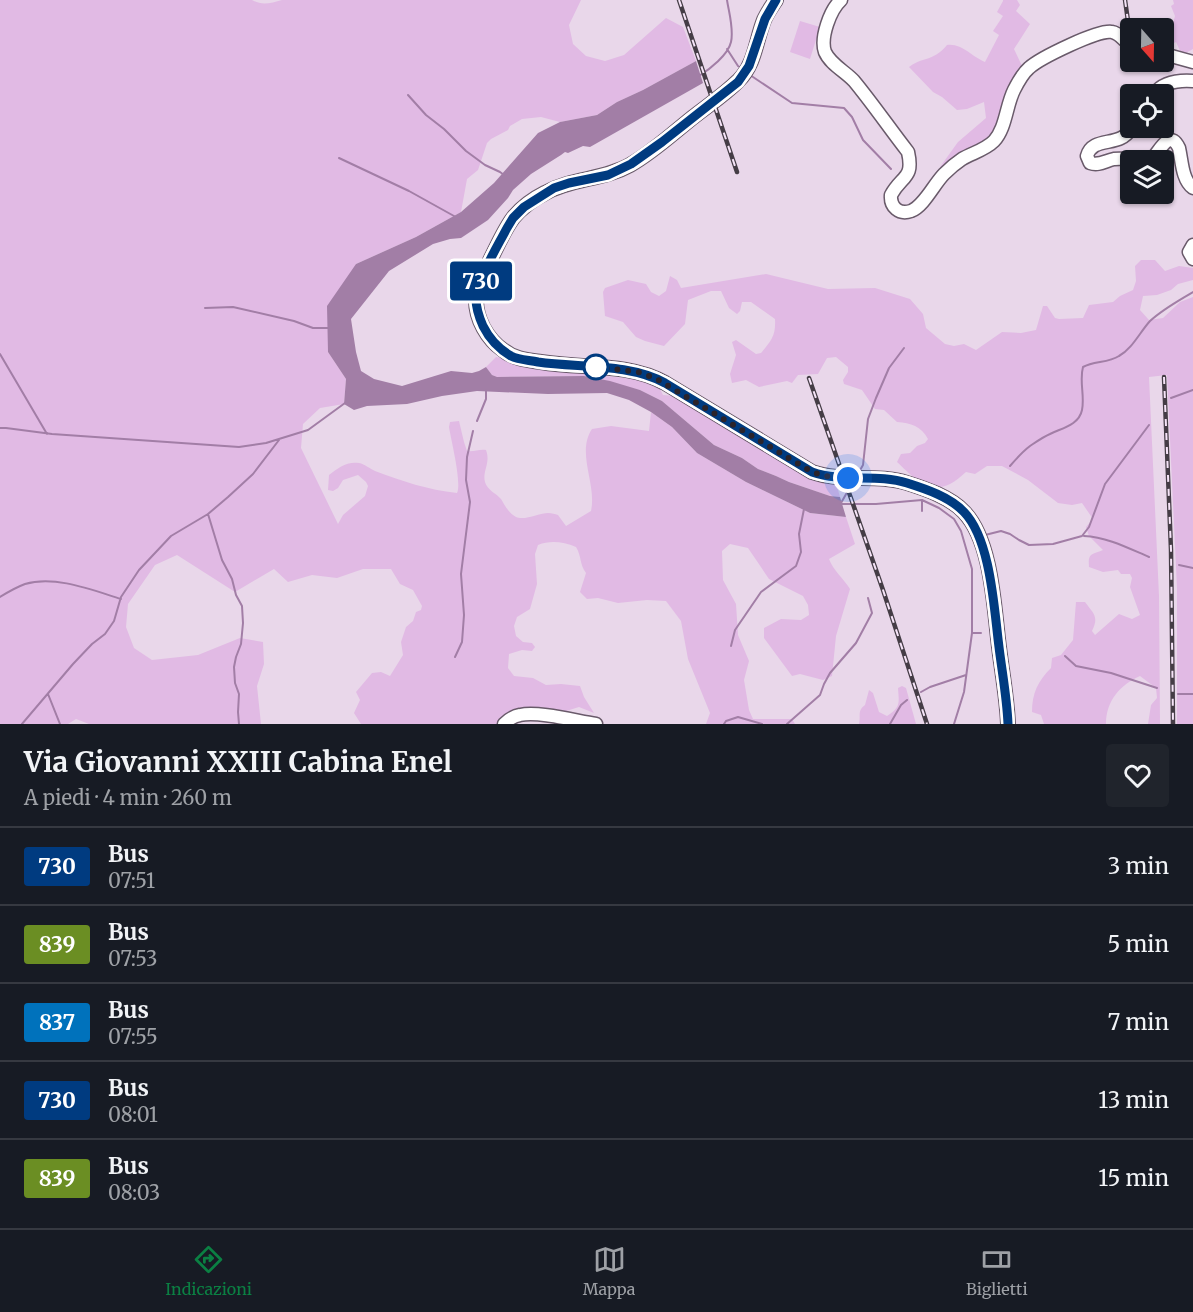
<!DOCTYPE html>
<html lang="it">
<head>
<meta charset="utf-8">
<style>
	body { margin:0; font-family:Merriweather,serif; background:#20242c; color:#f1f3f6; height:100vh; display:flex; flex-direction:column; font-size:22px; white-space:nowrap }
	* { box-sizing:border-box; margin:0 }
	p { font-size:20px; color:#9ea1a6 }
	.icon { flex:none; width:33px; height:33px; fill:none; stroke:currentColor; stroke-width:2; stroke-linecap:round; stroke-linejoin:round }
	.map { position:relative; height:724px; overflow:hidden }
	.drawer { display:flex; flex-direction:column; background:#171b24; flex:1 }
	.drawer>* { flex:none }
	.badge { padding:0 12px; border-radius:4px; font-size:21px; line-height:39px }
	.needle { width:39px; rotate:160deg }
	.buttons { position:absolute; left:1120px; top:18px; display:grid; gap:12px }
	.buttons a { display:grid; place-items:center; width:54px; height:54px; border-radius:6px; background:#171b24; box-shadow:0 2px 4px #0004; font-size:30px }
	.you { position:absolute; width:30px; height:30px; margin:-15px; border:4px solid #fff; border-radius:50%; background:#1a73e8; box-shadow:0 0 0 9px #1a73e833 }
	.map>.badge { position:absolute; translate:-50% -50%; box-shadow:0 0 0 3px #fff }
	.round { display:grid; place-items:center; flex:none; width:63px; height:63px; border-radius:6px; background:#20242c }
	.overview { display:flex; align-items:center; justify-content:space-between; height:102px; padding:0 24px }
	h1 { font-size:28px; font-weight:700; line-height:45px }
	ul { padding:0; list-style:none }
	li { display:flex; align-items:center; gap:18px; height:78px; padding:0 24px; border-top:2px solid #363941 }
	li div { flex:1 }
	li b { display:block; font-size:22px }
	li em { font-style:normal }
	li .badge { min-width:66px; font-weight:700; text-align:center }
	.tab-bar { display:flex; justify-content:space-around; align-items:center; height:84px; border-top:2px solid #363941; background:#171b24; font-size:16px; color:#9ea1a6 }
	.tab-bar a { display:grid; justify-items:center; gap:3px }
	.tab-bar .active { color:#0b8043 }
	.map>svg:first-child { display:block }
	.green { fill:#e1bae4 }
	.water { fill:#a27ea6 }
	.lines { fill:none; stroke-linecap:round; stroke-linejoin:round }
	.stream { stroke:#a27ea6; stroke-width:2 }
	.secondary-casing { stroke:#695a6a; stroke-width:15 }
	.primary-casing { stroke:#695a6a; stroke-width:16 }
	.secondary { stroke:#fff; stroke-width:12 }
	.primary { stroke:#fff; stroke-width:14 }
	.rail-casing { stroke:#453d46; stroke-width:4.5 }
	.rail { stroke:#f6e4f8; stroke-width:2; stroke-dasharray:7; stroke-linecap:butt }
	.line-casing { stroke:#fff; stroke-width:14 }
	.line { stroke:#003b80; stroke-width:9 }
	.walk { stroke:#2b242b; stroke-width:6; stroke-dasharray:0 10.8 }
	.stop-dot { fill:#fff; stroke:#003b80; stroke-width:3 }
</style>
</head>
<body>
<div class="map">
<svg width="1193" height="724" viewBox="0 0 1193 724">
	<rect width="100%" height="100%" fill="#e9d7ea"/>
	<!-- green -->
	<path class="green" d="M0,0H252C262,6 271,3 282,0H581L569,25L573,44L586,56L605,61L624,55L666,18L683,27L696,61L643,90L617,102L597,115L560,122L541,117L522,119L510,126L508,130L491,139L487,143L478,170L467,179L461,212L416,237L356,264L328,352L346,379L344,404L320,408L303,424L301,448L338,524L343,515L365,496L368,486L366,482L358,475L343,480L338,488L333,491L328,490L329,475C338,468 347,461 359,463C365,464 370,469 375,471C402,481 428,490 457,493C462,483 451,440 449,427L450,422L459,421L464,442L467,451C474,452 479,449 486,450C491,463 482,471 485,482C487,490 497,494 501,499C505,506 509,513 516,517C524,521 540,513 548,513C552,513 555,514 558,515L566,526L591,511C597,484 576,453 592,429L611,426L649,431L651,412L672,427L697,453L746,482L810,513L846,517L855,544L829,559C833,570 844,579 850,589L836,636L832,676L823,680L800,674L792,676L764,638V628L781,619L801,620L809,615L808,605L803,596L769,579L748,548L730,544L722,551L723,580L736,604L738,635L749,661L744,680L749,710L753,719H792L795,724H706L710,713L688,659L681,621L666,601L647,600L618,603L598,598L587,599L580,592L586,573C579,563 582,557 576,547C563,542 551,540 538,545L535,554L537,584L530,609L517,617L514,626L516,636L523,642L532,643L535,647L532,651L522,650L509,654L508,668L514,676L533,678L546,685L561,684L580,686L584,697L594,713L579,707L563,712L499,724H361L354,713L360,700L356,692L372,673L381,672L390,676L403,655L401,642L406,627L413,621L416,612L421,610L422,606L413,590L400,584L391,569H363L337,578L312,575L288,582L274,569L235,592L177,555L155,565L128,604L126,627L134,648L152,660L198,655L240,638L263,642L264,664L257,686L261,724H89L76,719L68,724H0Z
		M1003,0H1017L1020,5L1016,11L1030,24L1014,49L1023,68L996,130L984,140L943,169L940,167L958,142L986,118L984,102L967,109L957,110L942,97L933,92L909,67C918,59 931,60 940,52C943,50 945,47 947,45C962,43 972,57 985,62L999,35L993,31L1003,16L997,12L1003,1Z
		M1173,0H1193V49L1182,55L1176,42L1170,45L1167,39L1171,36L1170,33L1175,16L1171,6L1174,4Z
		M800,21L820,27L810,59L790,52Z
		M1141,260H1155L1165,271L1179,266L1193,268V280L1178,284L1171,290L1157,295L1143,296L1140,310L1149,320L1163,318L1180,302L1193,297V724H1177V588L1167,375L1149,377L1159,596L1160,724H1148L1151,705L1157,698L1156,688L1140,676C1120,685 1106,701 1106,724H1044L1041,715L1032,712C1032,693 1038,681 1051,668L1052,658L1061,655L1073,640L1076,602H1085C1094,614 1099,617 1092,631L1095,635L1119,614L1132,619L1140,615L1130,587L1132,578L1130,574H1121L1118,570L1103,572L1089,567C1088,553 1091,555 1103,550L1089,536L1086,527L1093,519L1082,503L1072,505L1058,503L1028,480L1002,466H987L975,474L966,472C961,476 956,481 950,484C928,495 912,476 897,462L901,454L910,453L917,446L925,443L928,439C921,426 911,423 897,422L884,410L875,409L862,390L844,384L843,380L848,372V367L836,357L827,358L818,374L798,375L792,383L787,381L759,387L746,380L732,383L730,374L736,355L732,342L736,340L756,354L761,353C771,341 776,336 775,319L751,302H742L740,311L737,314L729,308L721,291H711L688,300L685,324L664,346L645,341L636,337L623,322L605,316L603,292L605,288L628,280L646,284L651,292L659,296L666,291L670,276L677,280L681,288L766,274L828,289L875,288L910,299L923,314L926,328L945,344L954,346L964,344L976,350L1002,332L1021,333L1036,330L1043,306H1047L1055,318L1059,319L1083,318L1089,305L1113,302L1120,296L1133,290L1136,281L1135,266Z
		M496,357L501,358L510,363L525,367L642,380L659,387L663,395L675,396L836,483L840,497L830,496L789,482L776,476L758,469L742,458L714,445L662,401L640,390L584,376L496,377L492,375L486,367Z
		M902,686L906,688L916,724H859C861,715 857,711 865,705L869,690L873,693L879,712L887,716C901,707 899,703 898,688Z"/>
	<!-- water -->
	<path class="water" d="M696,61L703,83L590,147L583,146L568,153L565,152L561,155L531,174L513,190L508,198L488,220L461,238L450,239L433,244L389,271L351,319L356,352L361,371L374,379L402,386L451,371L472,373L479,371L486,367L492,375L497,377L584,376L610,381L640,390L662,401L714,445L742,458L758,469L776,476L789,482L830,496L840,497L846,517L810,513L746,482L697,453L672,427L651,412L629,400L607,393L548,394L477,391L442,396L407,404L367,406L354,410L344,404L346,379L328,352L327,306L356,264L416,237L461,212L494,183L538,133L560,122L597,115L617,102L643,90Z"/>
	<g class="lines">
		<!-- stream -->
		<path class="stream" d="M727,49L738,66L741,68
			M750,75L792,103L844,108L852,117L863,140L891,169
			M699,76C710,69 728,55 731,42C734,29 729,13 727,0
			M408,95L426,115L444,129L466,151L485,165L500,172L504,175
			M339,158L409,191L454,216
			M205,308L233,307L294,321L313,328H328
			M0,354L47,434
			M1171,398L1193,390
			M477,421L486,399V390
			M0,428H6L52,434L239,447L266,443L308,430L345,403
			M1010,466C1016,459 1022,452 1030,446C1036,442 1043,437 1050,434C1062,428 1079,425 1082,410C1085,396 1079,381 1083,367C1094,361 1108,363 1119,356C1132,349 1140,332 1150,321C1163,309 1178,301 1193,292
			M859,472L863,465L868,419L876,398L889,368L904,348
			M841,503L853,482
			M840,504H876L922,500L939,508L954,519L961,531L972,569V633L964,692L954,724
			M922,511V501
			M208,514L222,560L232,579L236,595L242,606L243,623L241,644L236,657L234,667L235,683L239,694L238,712L239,724
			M985,535L1001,531L1010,534L1019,540L1029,545L1053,544L1082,536L1089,527L1105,484L1149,425
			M1084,536C1107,537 1128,548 1149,557
			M1179,565L1193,568
			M0,597C8,592 17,587 25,584C55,575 92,590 121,599
			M972,633H981
			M731,646L735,630L761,592L796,566L801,552L799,534L804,509
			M1065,656L1076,666L1111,673L1157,688
			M455,657L462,642L464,615L461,574L470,502L466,480L467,457L473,431
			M921,692L930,687L966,675
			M48,694L60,724
			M1178,694H1193
			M22,724L73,664L92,644L105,634L114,621L121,597L139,570L171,536L208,514L228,497L253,474L279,440
			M724,724L726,721L738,717L762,724
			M787,724L820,695L824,684L830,673L856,643L872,613L868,598
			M890,724L901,705L907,700"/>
		<defs>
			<path id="secondary" d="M841,0C830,10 820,38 825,52C830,64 846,72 854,81C873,104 890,129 908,152C914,179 902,175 891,195C890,207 899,215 911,211C924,206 934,184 944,174C949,169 956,163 962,159C972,153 985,150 994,141C1006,128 1006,106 1014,90C1018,82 1022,74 1029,68C1040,58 1099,29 1112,32C1120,33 1124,42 1131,45
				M1164,54L1193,62
				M1154,94C1163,82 1179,80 1193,81
				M1132,128C1129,132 1126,136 1121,138C1109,144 1091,140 1087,156L1090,163C1099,166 1105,161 1114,159C1121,158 1128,159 1135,160
				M1151,160C1159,153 1169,127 1179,148C1182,161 1182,180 1193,188
				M1193,245L1189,252L1193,259
				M504,724C508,720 514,716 520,715C539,711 576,721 596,724"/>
			<path id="primary" d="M776,0C772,6 767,13 764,20C756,40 755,65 738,81C724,95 707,106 692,118C672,134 653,152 630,165C603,180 572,178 545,193C533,199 522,207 513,218C504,230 476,286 476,300C476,319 487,339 503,350C514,359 527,360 541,362C582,369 628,362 665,383L812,472C843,483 877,473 907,483C926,489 950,497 964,512C992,541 994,608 999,647C1002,672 1007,698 1008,724"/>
		</defs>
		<!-- secondary casing -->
		<use href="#secondary" class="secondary-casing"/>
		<!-- primary casing -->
		<use href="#primary" class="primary-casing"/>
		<!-- secondary -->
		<use href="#secondary" class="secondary"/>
		<!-- primary -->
		<use href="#primary" class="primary"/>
		<defs>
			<path id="rail" d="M679,0L737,172
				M1125,0L1130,35
				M1164,377L1171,550L1173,724
				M809,378L883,590L927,724"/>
		</defs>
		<!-- rail casing -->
		<use href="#rail" class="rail-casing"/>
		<!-- rail -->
		<use href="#rail" class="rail"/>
	</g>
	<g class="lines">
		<defs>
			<path id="line" d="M776,0L765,19L749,66L738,82L662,142L631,164L608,175L569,183L554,188L524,207L513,218L507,228C497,247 483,270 477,290C474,302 478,315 483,326C489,338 499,349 511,356C519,360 529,360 538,362C579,368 629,363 665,383L812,472C843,483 877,473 907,483C926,489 950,497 964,512C991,540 994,609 999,647C1002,672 1007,698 1008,724"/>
		</defs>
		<!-- line casing -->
		<use href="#line" class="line-casing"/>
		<!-- line -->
		<use href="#line" class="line"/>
		<!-- walk -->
		<path class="walk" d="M596,367L638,372L655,378L812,472L825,476L848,478"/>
	</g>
	<!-- markers -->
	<circle class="stop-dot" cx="596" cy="367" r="12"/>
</svg>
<div class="buttons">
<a><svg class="needle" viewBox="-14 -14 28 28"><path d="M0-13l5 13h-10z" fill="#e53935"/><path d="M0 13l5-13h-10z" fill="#9ea1a6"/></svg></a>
<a><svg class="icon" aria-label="locate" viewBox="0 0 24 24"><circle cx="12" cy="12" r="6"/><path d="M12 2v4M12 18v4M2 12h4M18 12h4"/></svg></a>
<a><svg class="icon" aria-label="layers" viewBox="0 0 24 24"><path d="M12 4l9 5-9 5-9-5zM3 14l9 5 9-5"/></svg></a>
</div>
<div class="you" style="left:848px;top:478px"></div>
<b class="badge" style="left:481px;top:281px;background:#003b80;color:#fff">730</b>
</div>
<section class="drawer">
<div class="overview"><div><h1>Via Giovanni XXIII Cabina Enel</h1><p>A piedi · 4 min · 260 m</p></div><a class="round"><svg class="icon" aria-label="heart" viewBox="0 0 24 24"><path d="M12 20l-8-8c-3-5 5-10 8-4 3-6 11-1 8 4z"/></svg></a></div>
<ul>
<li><span class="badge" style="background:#003b80;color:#fff">730</span><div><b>Bus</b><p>07:51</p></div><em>3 min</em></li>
<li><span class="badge" style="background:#6b8e23;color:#fff">839</span><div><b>Bus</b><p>07:53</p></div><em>5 min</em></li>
<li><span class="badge" style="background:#0072bc;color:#fff">837</span><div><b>Bus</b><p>07:55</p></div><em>7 min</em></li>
<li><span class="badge" style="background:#003b80;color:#fff">730</span><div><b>Bus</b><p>08:01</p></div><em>13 min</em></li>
<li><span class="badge" style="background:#6b8e23;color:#fff">839</span><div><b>Bus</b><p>08:03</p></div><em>15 min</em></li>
</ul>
</section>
<nav class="tab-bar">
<a class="active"><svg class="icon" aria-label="directions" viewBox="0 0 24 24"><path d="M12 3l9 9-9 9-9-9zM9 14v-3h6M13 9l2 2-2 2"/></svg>Indicazioni</a>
<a><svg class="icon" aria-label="map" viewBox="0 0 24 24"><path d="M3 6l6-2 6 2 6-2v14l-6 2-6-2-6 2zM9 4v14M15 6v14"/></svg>Mappa</a>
<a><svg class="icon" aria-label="tickets" viewBox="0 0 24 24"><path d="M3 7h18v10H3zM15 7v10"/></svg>Biglietti</a>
</nav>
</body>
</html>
